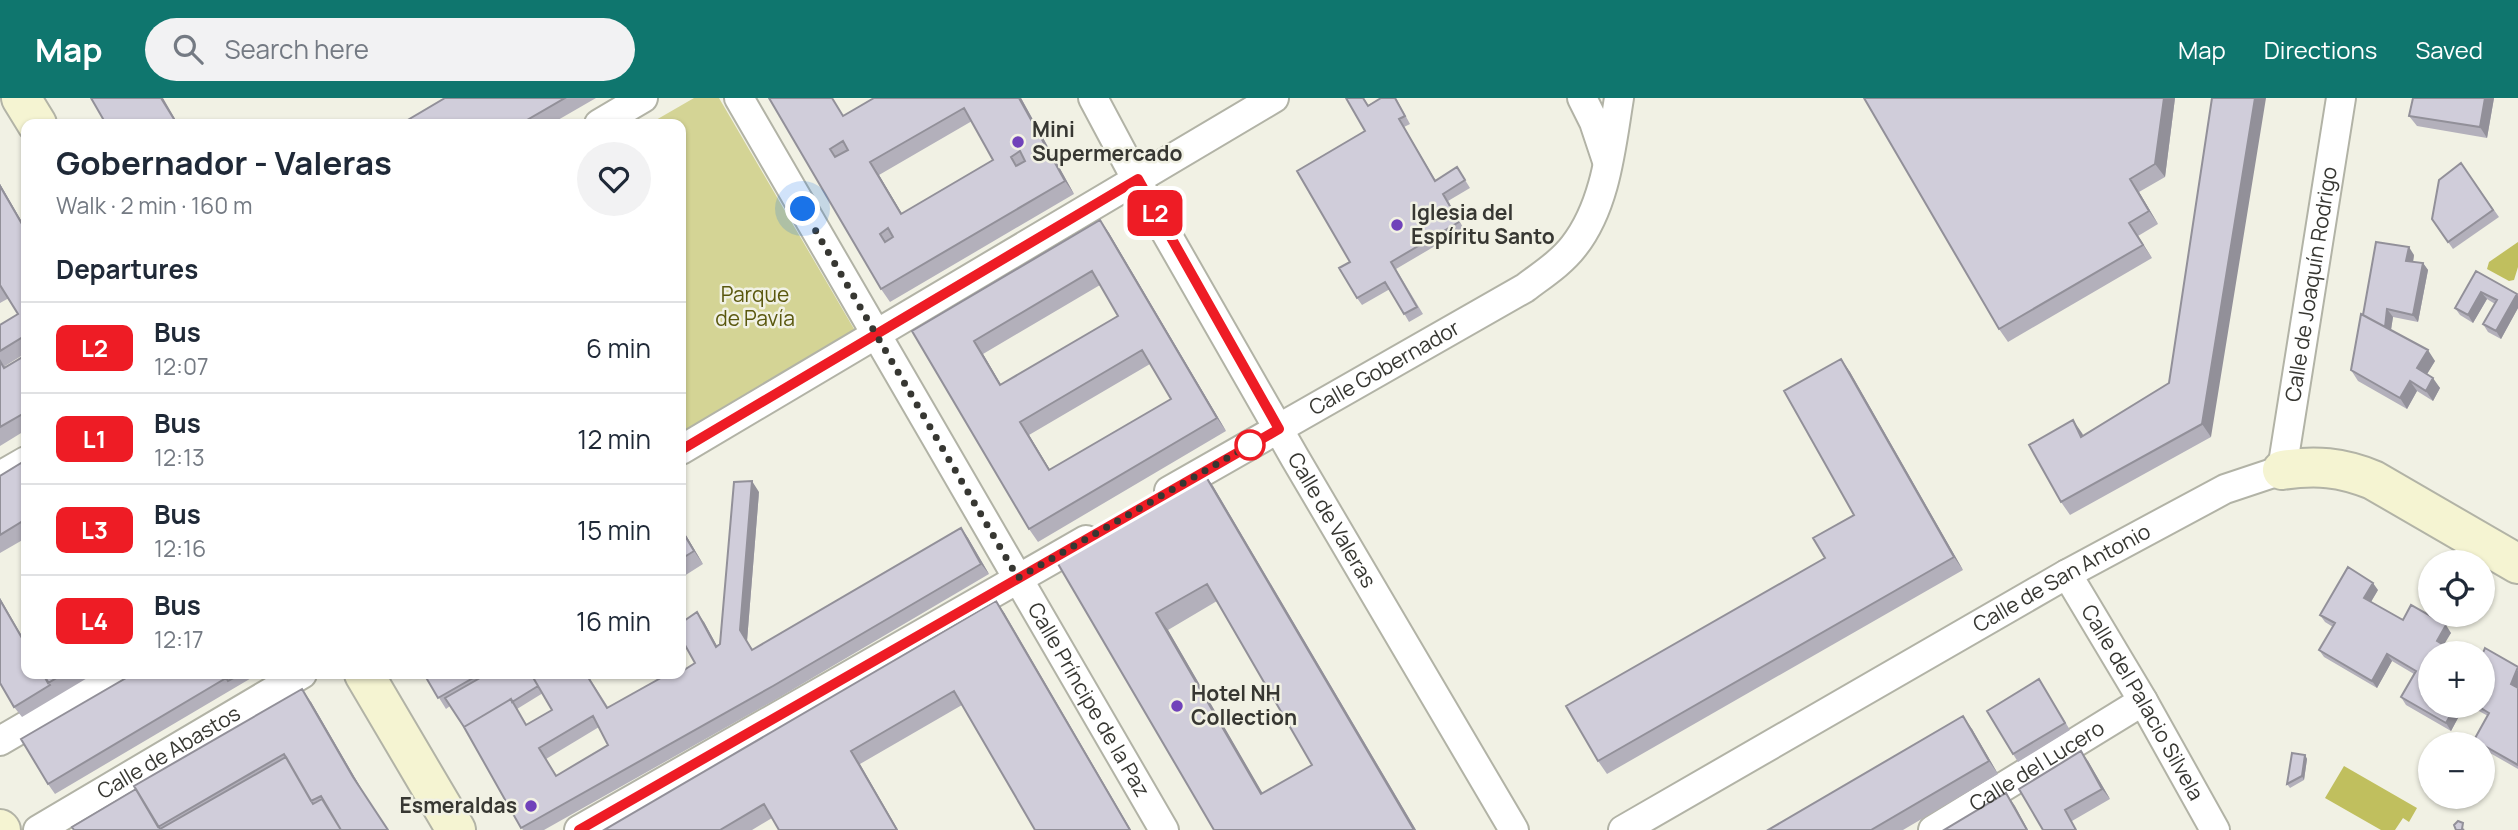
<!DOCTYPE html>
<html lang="en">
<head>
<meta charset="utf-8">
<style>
	body { margin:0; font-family:Manrope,sans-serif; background:#f2f2f3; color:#1f2937; height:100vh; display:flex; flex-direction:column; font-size:26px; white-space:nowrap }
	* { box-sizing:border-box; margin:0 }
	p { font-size:23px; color:#747a83 }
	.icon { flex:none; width:38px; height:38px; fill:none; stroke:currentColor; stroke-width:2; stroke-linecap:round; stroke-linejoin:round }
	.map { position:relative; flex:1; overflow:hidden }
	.side { position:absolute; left:21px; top:21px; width:665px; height:560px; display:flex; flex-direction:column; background:#fff; border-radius:14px; box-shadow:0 2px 5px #0004 }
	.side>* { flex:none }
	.badge { padding:0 14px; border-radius:10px; font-size:24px; line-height:46px }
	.controls { position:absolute; left:2418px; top:452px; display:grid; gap:14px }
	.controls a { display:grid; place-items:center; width:77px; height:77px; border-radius:50%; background:#fff; box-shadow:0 2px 5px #0004; font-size:35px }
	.you { position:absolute; width:35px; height:35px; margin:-18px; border:5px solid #fff; border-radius:50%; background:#1a73e8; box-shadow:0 0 0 10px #1a73e833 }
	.map>.badge { position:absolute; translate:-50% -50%; box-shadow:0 0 0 4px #fff }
	h2 { padding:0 35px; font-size:26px; line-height:63px }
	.round { display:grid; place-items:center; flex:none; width:74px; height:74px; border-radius:37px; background:#f2f2f3 }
	.headline { display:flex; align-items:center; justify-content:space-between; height:119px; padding:0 35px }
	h1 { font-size:33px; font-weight:700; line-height:52px }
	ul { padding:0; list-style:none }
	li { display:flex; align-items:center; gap:21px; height:91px; padding:0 35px; border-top:2px solid #e0e1e3 }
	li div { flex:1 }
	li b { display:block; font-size:26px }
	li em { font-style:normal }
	li .badge { min-width:77px; font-weight:700; text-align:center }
	header { display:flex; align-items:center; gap:42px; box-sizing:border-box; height:98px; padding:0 35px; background:#0f766e; color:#fff }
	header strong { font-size:33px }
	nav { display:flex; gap:38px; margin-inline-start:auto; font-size:24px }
	.search { width:490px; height:63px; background:#f2f2f3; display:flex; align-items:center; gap:18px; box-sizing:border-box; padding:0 24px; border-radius:38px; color:#747a83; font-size:26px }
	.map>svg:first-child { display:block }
	.green { fill:#d4d495 }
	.water { fill:#c0bf5e }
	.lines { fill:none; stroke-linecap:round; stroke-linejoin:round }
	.street-casing { stroke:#b2b3a6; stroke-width:32 }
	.secondary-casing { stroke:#b2b3a6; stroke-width:42 }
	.street { stroke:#fff; stroke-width:28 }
	.secondary { stroke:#f5f4d2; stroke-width:38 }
	.wall { fill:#b3b0bb; fill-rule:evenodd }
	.shaded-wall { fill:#929099 }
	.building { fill:#d0cdda; stroke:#929099; stroke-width:2; fill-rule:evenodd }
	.line-casing { stroke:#fff; stroke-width:16 }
	.line { stroke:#ee1c25; stroke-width:10 }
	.walk { stroke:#373732; stroke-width:7; stroke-dasharray:0 12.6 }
	.poi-dot { fill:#7042ba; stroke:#f1f1e4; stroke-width:2.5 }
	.stop-dot { fill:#fff; stroke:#ee1c25; stroke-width:3.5 }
	.labels { text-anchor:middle; stroke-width:5; stroke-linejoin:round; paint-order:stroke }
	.poi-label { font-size:21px; font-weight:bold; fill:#373732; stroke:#f1f1e4; text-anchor:start }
	.street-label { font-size:21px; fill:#373732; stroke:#f1f1e4 }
	.park-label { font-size:21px; fill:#59570d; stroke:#f1f1e4 }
</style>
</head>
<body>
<header>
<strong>Map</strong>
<div class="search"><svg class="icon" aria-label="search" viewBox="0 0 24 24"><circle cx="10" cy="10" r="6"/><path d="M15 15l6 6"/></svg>Search here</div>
<nav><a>Map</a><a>Directions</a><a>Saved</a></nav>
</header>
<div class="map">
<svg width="2518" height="732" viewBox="0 0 2518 732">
	<rect width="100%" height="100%" fill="#f1f1e4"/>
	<!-- green -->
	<path class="green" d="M694,0H719L857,236L681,339V26H649Z"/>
	<!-- water -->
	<path class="water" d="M2518,144V169L2514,182L2509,183L2487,171L2489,164Z
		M2344,668L2417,710L2409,724L2403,720L2395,732H2381L2325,700Z"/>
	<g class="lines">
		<defs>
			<g id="street">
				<path id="s1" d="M739,0L1164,732"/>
				<path id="s2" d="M1093,0L1149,105L1295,360L1514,732"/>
				<path d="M1582,0L1594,24L1607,63"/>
				<path d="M599,26L643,0"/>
				<path d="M681,352L1274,0"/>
				<path d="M0,378L26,363"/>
				<path id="s3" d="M1169,393L1525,190C1542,177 1561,165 1574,148C1606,107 1611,49 1619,0"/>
				<path id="s4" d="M2067,476L2143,603L2215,732"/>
				<path d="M0,643L115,576"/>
				<path id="s5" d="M38,732L302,576"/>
				<path d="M579,732L1086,442"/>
				<path id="s6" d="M1623,732L2067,476L2225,391L2282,372L2341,0"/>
				<path id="s7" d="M1933,732L2143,603"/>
			</g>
			<path id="secondary" d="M21,0L37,26
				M2282,372C2316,367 2341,369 2373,382L2518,466
				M364,576L456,732
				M0,731L1,732"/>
		</defs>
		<!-- street casing -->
		<use href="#street" class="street-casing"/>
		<!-- secondary casing -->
		<use href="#secondary" class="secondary-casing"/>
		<!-- street -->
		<use href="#street" class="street"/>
		<!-- secondary -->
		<use href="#secondary" class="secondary"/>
	</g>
	<!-- wall -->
	<path class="wall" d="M445,0H596L551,26H401Z
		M769,0L844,18L1021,0L1074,96L890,204L881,191ZM972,23L993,62L902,116L879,77Z
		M1346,0H1364L1368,7L1381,0H1396L1410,26L1404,29L1435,83L1457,69L1470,90L1448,103L1464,131L1396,171L1423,216L1409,224L1390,191L1362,207L1357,200L1350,164L1365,33Z
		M2175,0L2165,79L2139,94L2158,126L2138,138L2152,160L2008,244L1999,231Z
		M2212,0L2211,339L2070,417L2061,404L2082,335L2083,338L2169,285Z
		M2413,0H2494L2487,40L2417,28L2409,18Z
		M2461,65L2499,119L2453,151L2432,121Z
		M0,86L26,131V255L5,268V270L26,257V332L0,348V227L18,216L9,200L0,205Z
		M1100,122L1109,135L1226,333L1038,444L1029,431L912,233ZM1100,187L1118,218L1001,287L983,256ZM1150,266L1171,301L1050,372L1029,337Z
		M2414,157L2413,164L2423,165L2428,172L2418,224L2393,219L2391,232L2435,263L2427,276L2440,290L2433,303L2417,293L2407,311L2358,283L2351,272L2363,217Z
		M2476,173L2517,196L2518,198V210L2501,241L2488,234L2483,226L2495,206L2487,201L2473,225L2460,217L2455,210Z
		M1841,261L1850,274L1963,472L1607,676L1598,663L1825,460L1854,417Z
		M26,362V440L0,455V378Z
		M1213,388L1416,732H1214L1054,459ZM1217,503L1312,667L1262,695L1168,532Z
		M759,394L747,543L753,552L961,430L968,440L989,476L780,599L544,732H523L464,629L450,608L446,611L424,576H587L608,609L674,579L695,565L704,524L717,548L720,546ZM543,595L552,612L527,627L517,611ZM599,629L608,647L557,678L546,661Z
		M681,429L703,466L681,480Z
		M2378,492L2371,504L2403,522L2451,535L2431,555L2465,607L2451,633L2406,607L2401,599L2414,576L2392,563L2377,590L2324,559L2319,552L2333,529L2325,524L2320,517Z
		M996,503L1005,516L962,607L860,666L772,720L752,732H604Z
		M26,576H94L22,619L14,609Z
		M133,576H258L55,696L48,686Z
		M2044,589L2070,632L2018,664L2013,656Z
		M2518,590V671L2483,651V646H2477L2474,642L2488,618L2468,607H2483Z
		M311,604L362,692L388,732H74L136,691Z
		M1972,631L1998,676L1903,732H1768Z
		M2305,657L2307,661L2304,682L2290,690L2287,686Z
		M2088,663L2110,701L2072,723L2043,732Z"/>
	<!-- shaded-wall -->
	<path class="shaded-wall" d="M161,0H163L178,26H177Z
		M1019,0H1021L1074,96L1065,83Z
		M2164,0H2175L2165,79L2155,66Z
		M2255,0H2266L2211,339L2202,326Z
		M2485,0H2494L2487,40L2480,29Z
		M1399,21L1404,29L1440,90L1435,83Z
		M870,64L879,77L910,129L901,116Z
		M2130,81L2139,94L2158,126L2149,113Z
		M0,86L26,131V133L0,88Z
		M1100,122L1109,135L1226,333L1217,320Z
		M2129,125L2138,138L2152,160L2143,147Z
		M2409,149L2414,157L2412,170L2406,163Z
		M2423,165L2428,172L2418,224L2413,217Z
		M2481,194L2487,201L2473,225L2468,217Z
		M2517,196L2518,198V210L2501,241L2496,233Z
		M2387,211L2393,219L2390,238L2384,231Z
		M974,243L983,256L1009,300L1000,287Z
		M2428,252L2435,263L2424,281L2417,270Z
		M1841,261L1850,274L1963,472L1954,459Z
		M2433,280L2440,290L2433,303L2426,293Z
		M2410,283L2417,293L2407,311L2400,300Z
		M2073,322L2082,335L2090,352L2081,339Z
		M1020,324L1029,337L1058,385L1049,372Z
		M1202,372L1213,388L1416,732H1414Z
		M752,383L759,394L747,543L759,563L740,532Z
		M681,429L703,466L694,453L681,431Z
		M961,430L968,440L989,476L981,466Z
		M2373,485L2378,492L2369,507L2364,500Z
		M0,500L26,545V547L0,502Z
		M996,503L1005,516L1131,732H1130Z
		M697,514L704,524L723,559L716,549Z
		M1156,515L1168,532L1273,713L1261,696Z
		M2446,527L2451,535L2442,550L2437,543Z
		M2387,556L2392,563L2377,590L2372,583Z
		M2518,571V589L2516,593L2511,586Z
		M302,591L311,604L362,692L353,679Z
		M2456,607H2465L2451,633L2446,625Z
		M1963,618L1972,631L1998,676L1989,663Z
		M851,653L860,666L898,732H897Z
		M2081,653L2088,663L2110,701L2102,691Z
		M2305,657L2307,661L2304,682L2302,678Z
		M2006,695L2015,708L2028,732H2027Z"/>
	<!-- building -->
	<path class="building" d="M91,0H161L177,26H106Z
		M445,0H565L520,26H401Z
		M769,0H832L843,18L874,0H1019L1065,83L881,191ZM964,10L993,62L901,116L870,64ZM843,43L848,52L835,59L830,51ZM1020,53L1025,63L1016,68L1011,59ZM888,130L893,139L885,144L880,136Z
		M1346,0H1363L1368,8L1381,0H1395L1405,18L1399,21L1435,83L1457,69L1465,82L1443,96L1459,124L1391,164L1417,209L1404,216L1385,184L1357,200L1339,170L1350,164L1297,73L1365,33Z
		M1864,0H2164L2155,66L2130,81L2149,113L2129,125L2143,147L1999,231Z
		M2212,0H2255L2202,326L2061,404L2029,347L2073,322L2081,339L2169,285Z
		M2413,0H2485L2480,29L2409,18Z
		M2461,65L2493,112L2448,144L2432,121L2439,82Z
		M0,88L26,133V237L0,253V227L18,216L0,187Z
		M1100,122L1217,320L1029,431L912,233ZM1092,173L1118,218L1000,287L974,243ZM1142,252L1171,301L1049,372L1020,324Z
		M2376,144L2409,149L2406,163L2423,165L2413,217L2387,211L2385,229L2363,217Z
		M2476,173L2517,196L2496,233L2483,226L2497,202L2481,194L2468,217L2455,210Z
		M2361,216L2428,252L2417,270L2433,280L2426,293L2410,283L2400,300L2351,272Z
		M26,257V314L0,329V263L4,270Z
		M1841,261L1954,459L1598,663L1566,608L1825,460L1813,440L1854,417L1784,293Z
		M26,362V421L0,437V378Z
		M1202,372L1414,732H1214L1054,459ZM1207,486L1312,667L1261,696L1156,515Z
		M752,383L740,532L752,552L961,430L981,466L773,588L521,730L464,629L511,601L526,627L552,612L531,576H586L607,610L668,576H672L674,579L681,576V574L695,565L681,540V525L697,514L716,549L720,546L734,384ZM593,618L608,647L556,678L539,650Z
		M681,431L694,453L681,461Z
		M2348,469L2373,485L2364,500L2403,522L2411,507L2446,527L2437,543L2457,555H2431V607H2456L2446,625L2401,599L2416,573L2387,556L2372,583L2319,552L2335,525L2320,517Z
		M0,502L26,547V576H43L50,587L14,609L0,585Z
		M996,503L1130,732H1035L954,593L851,653L897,732H779L764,706L720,732H604Z
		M2485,550L2518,569L2511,586L2518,590V667L2483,647V646L2474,642L2489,615L2476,607H2483V555Z
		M43,576H63L48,585Z
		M133,576H223L226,580L48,686L21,641Z
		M224,576H241L228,583Z
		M424,576H480L438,600Z
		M487,576H531L538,588L512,604L511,601L464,629L445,600Z
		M2039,581L2065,625L2013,656L1987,613Z
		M302,591L353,679L388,732H341L321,698L311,703L284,656L158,729L134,688Z
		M1963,618L1989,663L1871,732H1768Z
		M2081,653L2102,691L2065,712L2076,732H2043L2019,691Z
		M2292,655L2305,657L2302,678L2287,686Z
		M286,659L313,706L322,701L341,732H74L72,729L136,691L160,731Z
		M2006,695L2027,732H1944Z
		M2458,723L2463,725L2462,731L2464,732H2456L2454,727Z"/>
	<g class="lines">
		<defs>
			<path id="line" d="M579,732L1279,331L1138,81L681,352"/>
		</defs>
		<!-- line casing -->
		<use href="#line" class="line-casing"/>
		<!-- line -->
		<use href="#line" class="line"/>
		<!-- walk -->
		<path class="walk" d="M803,111L1018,480L1250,347"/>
	</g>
	<!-- markers -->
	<g class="poi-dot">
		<circle cx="1018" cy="44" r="7"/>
		<circle cx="1397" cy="127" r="7"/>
		<circle cx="1177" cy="608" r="7"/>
		<circle cx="531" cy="708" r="7"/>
	</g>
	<circle class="stop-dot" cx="1250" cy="347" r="14"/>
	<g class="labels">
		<!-- poi labels -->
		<g class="poi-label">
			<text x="1032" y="39">Mini<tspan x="1032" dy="24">Supermercado</tspan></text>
			<text x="1411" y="122">Iglesia del<tspan x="1411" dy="24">Espíritu Santo</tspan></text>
			<text x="1191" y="603">Hotel NH<tspan x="1191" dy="24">Collection</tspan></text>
			<text x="517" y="715" text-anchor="end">Esmeraldas</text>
		</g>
		<!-- street labels -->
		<g class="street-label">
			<text dy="7" stroke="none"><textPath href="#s6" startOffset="940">Calle de Joaquín Rodrigo</textPath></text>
			<text dy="7" stroke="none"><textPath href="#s3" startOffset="248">Calle Gobernador</textPath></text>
			<text dy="7" stroke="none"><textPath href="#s2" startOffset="485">Calle de Valeras</textPath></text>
			<text dy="7" stroke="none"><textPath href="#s6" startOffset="506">Calle de San Antonio</textPath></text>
			<text dy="7" stroke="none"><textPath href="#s1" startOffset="696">Calle Príncipe de la Paz</textPath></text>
			<text dy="7" stroke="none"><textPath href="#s4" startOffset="149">Calle del Palacio Silvela</textPath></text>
			<text dy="7" stroke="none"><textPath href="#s5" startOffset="152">Calle de Abastos</textPath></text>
			<text dy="7" stroke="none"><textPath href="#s7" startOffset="122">Calle del Lucero</textPath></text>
		</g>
		<!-- park labels -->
		<g class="park-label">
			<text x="755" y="204">Parque<tspan x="755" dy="24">de Pavía</tspan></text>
		</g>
	</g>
</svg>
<div class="controls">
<a><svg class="icon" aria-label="locate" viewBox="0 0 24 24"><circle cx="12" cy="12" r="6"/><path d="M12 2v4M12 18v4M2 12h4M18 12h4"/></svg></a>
<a>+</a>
<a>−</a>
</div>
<div class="you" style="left:803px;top:111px"></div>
<b class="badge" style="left:1155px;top:115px;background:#ee1c25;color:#fff">L2</b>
<section class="side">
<div class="headline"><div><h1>Gobernador - Valeras</h1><p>Walk · 2 min · 160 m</p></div><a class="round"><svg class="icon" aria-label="heart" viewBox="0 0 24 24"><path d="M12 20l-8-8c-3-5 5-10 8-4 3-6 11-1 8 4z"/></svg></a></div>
<h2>Departures</h2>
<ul>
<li><span class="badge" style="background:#ee1c25;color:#fff">L2</span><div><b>Bus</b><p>12:07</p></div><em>6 min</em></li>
<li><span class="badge" style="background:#ee1c25;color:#fff">L1</span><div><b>Bus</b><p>12:13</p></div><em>12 min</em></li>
<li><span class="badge" style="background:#ee1c25;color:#fff">L3</span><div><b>Bus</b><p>12:16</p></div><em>15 min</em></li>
<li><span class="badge" style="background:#ee1c25;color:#fff">L4</span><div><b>Bus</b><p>12:17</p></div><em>16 min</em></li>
</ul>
</section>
</div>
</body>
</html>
